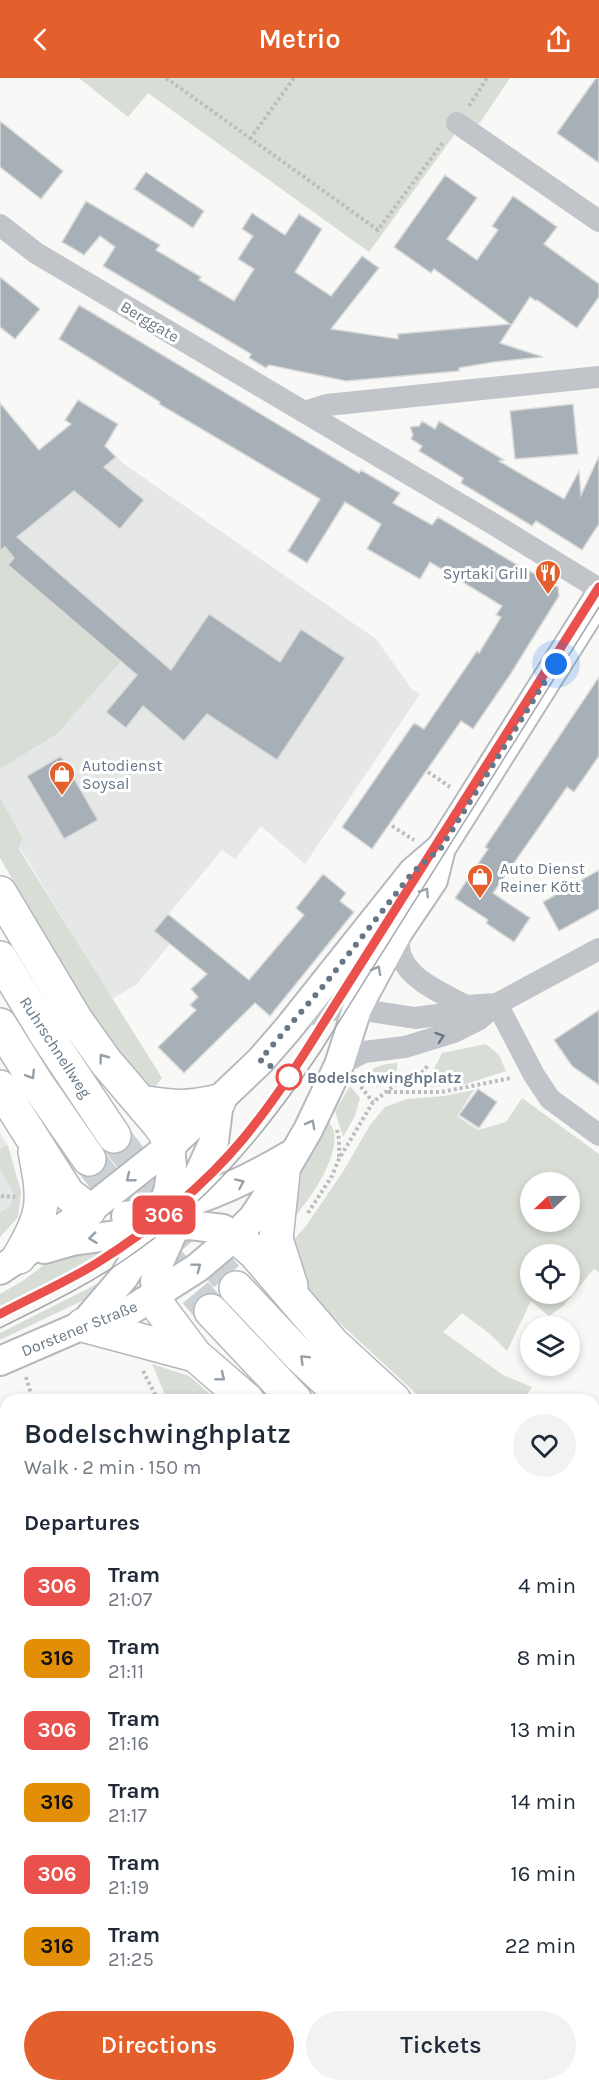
<!DOCTYPE html>
<html lang="en">
<head>
<meta charset="utf-8">
<style>
	body { margin:0; font-family:Karla,sans-serif; background:#f2f2f3; color:#1f2937; height:100vh; display:flex; flex-direction:column; font-size:22px; white-space:nowrap }
	* { box-sizing:border-box; margin:0 }
	p { font-size:20px; color:#747a83 }
	.icon { flex:none; width:33px; height:33px; fill:none; stroke:currentColor; stroke-width:2; stroke-linecap:round; stroke-linejoin:round }
	.map { position:relative; flex:1; overflow:hidden }
	.side { position:absolute; left:0px; top:1316px; width:600px; height:698px; display:flex; flex-direction:column; background:#fff; border-radius:18px 18px 0 0; box-shadow:0 3px 9px #0003 }
	.side>* { flex:none }
	.badge { padding:0 12px; border-radius:9px; font-size:21px; line-height:39px }
	.needle { width:39px; rotate:248deg }
	.controls { position:absolute; left:520px; top:1094px; display:grid; gap:12px }
	.controls a { display:grid; place-items:center; width:60px; height:60px; border-radius:50%; background:#fff; box-shadow:0 3px 9px #0003; font-size:30px }
	.you { position:absolute; width:30px; height:30px; margin:-15px; border:4px solid #fff; border-radius:50%; background:#1a73e8; box-shadow:0 0 0 9px #1a73e833 }
	.map>.badge { position:absolute; translate:-50% -50%; box-shadow:0 0 0 3px #fff }
	h2 { padding:0 24px; font-size:22px; line-height:54px }
	.round { display:grid; place-items:center; flex:none; width:63px; height:63px; border-radius:32px; background:#f2f2f3 }
	.head { display:flex; align-items:center; justify-content:space-between; height:102px; padding:0 24px }
	h1 { font-size:28px; font-weight:600; line-height:45px }
	.button { display:flex; gap:12px; margin-top:auto; padding:12px 24px }
	.button a { flex:1; height:69px; border-radius:36px; background:#e35f2b; color:#fff; font-size:24px; font-weight:600; line-height:69px; text-align:center }
	.button a+a { background:#f2f2f3; color:#1f2937 }
	ul { padding:0; list-style:none }
	li { display:flex; align-items:center; gap:18px; height:72px; padding:0 24px }
	li div { flex:1 }
	li b { display:block; font-size:22px }
	li em { font-style:normal }
	li .badge { min-width:66px; font-weight:700; text-align:center }
	header { display:flex; justify-content:space-between; align-items:center; height:78px; padding:0 24px; background:#e35f2b; color:#fff; font-size:27px; font-weight:600 }
	.map>svg:first-child { display:block }
	.built { fill:#e6e7e7 }
	.green { fill:#d8ddd5; fill-rule:evenodd }
	.building { fill:#a8b0b7; stroke:#dadad8; stroke-width:1.5 }
	.lines { fill:none; stroke-linecap:round; stroke-linejoin:round }
	.highway-tunnel { stroke:#ccd1d5; stroke-width:33; stroke-dasharray:33 16; stroke-linecap:butt }
	.major-casing { stroke:#b5b9be; stroke-width:32 }
	.highway-casing { stroke:#b5b8bc; stroke-width:36 }
	.path { stroke:#bbbec1; stroke-width:4; stroke-dasharray:3 3; stroke-linecap:butt }
	.minor { stroke:#c1c5ca; stroke-width:22 }
	.major { stroke:#fff; stroke-width:28 }
	.highway { stroke:#fff; stroke-width:33 }
	.tram { stroke:#a2a9af; stroke-width:1.5 }
	.oneway { stroke:#95a0ab }
	.oneway2 { stroke:#677787 }
	.line-casing { stroke:#fff; stroke-width:14 }
	.line { stroke:#ea504c; stroke-width:9 }
	.walk { stroke:#677787; stroke-width:6; stroke-dasharray:0 10.8 }
	.stop-dot { fill:#fff; stroke:#ea504c; stroke-width:3 }
	.labels { text-anchor:middle; stroke-width:6; stroke-linejoin:round; paint-order:stroke }
	.street-label { font-size:16px; fill:#677787; stroke:#fff }
	.poi-label { font-size:16px; fill:#677787; stroke:#fff; text-anchor:start }
	.stop-label { font-size:16px; font-weight:bold; fill:#677787; stroke:#fff; text-anchor:start }
</style>
</head>
<body>
<header><svg class="icon" aria-label="back" viewBox="0 0 24 24"><path d="M15 5l-7 7 7 7"/></svg>Metrio<svg class="icon" aria-label="share" viewBox="0 0 24 24"><path d="M12 15V3M7 8l5-5 5 5M5 13v7h14v-7"/></svg></header>
<div class="map">
<svg width="599" height="2012" viewBox="0 0 599 2012">
	<rect width="100%" height="100%" fill="#f8f8f6"/>
	<!-- built -->
	<path class="built" d="M71,346L105,368L124,386L376,561L411,610L420,616L305,786L261,748L235,781L222,772L154,853L170,866L136,907L112,921L20,770L23,760L0,720V691L57,656L8,487L17,459L0,403Z
		M0,1055L8,1068L21,1114L18,1139L0,1159Z
		M594,1730L599,1735V2012H96L98,2007H594Z"/>
	<!-- green -->
	<path class="green" d="M79,0H510L479,46L466,41L369,174L148,15L128,39Z
		M0,463L25,467L9,487L121,583L57,656L0,691Z
		M0,720L23,760L19,771L162,1000L153,1012L144,1006L99,949L0,780Z
		M486,966L499,977L506,993L463,1007L425,1009L442,975Z
		M397,985C399,998 385,1003 377,1009L363,1003C371,988 381,986 397,985Z
		M350,1008L360,1020L355,1038L343,1059L335,1033Z
		M474,1012L457,1038L478,1052L506,1044L522,1020L599,1076V1194L594,1191L563,1228L549,1238L531,1223L507,1273L490,1256L462,1235L443,1254L503,1297L532,1309L526,1319L528,1321H422L303,1211L290,1166L306,1148L344,1092L370,1047L385,1029L407,1021L444,1018ZM531,1104H570V1143H531ZM531,1176H570V1215H531Z
		M328,1043C351,1067 306,1128 288,1146L290,1099Z
		M5,1068H8L21,1114L18,1139L0,1159V1135L11,1128L13,1114L0,1092V1071Z
		M104,1173L44,1208L0,1230V1216L24,1202L57,1177Z
		M97,1206L98,1210L88,1220L0,1262V1255Z
		M152,1286L189,1298L216,1321H167Z
		M594,1391L599,1395V1447L594,1444Z
		M594,1622L599,1626V1735L594,1730Z
		M6,2002V2007H62L61,2012H3Z"/>
	<!-- building -->
	<path class="building" d="M596,0H599V85L557,55Z
		M0,43L63,93L41,121L0,89Z
		M146,94L204,133L193,150L134,111Z
		M445,97L477,120L447,161L477,182L498,152L492,148L513,118L557,149L544,166L599,206V219L577,250L537,222L536,223L530,219L500,265L543,279L494,284L459,290V293L346,303L269,287L266,290L249,280L251,276L103,188L115,169L100,158L84,177L62,164L86,123L160,167L156,172L201,199L199,202L234,223L254,191L238,181L253,158L242,151L252,135L285,157L299,136L322,151L295,194L331,218L362,178L379,190L331,251L398,261V256L510,246L434,191L431,195L394,169Z
		M0,199L40,231L15,261L0,249Z
		M79,227L359,395L361,392L400,415L393,425L432,447L438,439L519,488V487L558,509L559,518L510,597L473,651L461,643L372,771L342,749L414,645L424,651L477,573L479,575L501,539L496,537L502,528L430,484L420,501L367,471L381,446L345,424L307,485L288,473L320,421L159,326L160,324L59,261Z
		M78,322L118,346L105,368L116,379L104,389L144,422L120,451L74,413L17,459L171,592L209,536L280,584L301,551L345,580L277,682L207,636L184,663L143,628L126,650L106,634L137,597L8,487L14,480L5,469L0,473V325L39,372L71,346L65,342Z
		M573,326L578,376L515,381L510,333Z
		M422,343L435,351L439,343L504,382L499,383L564,421L579,393L581,417L599,378V446L582,472L536,443L532,448L461,405L463,400L419,373L422,368L411,361L413,357L410,349L419,348Z
		M599,599V678L574,714L567,709L493,815L530,840L514,864L486,845L488,842L455,820L488,771L485,769Z
		M61,678L98,742L64,761L27,698Z
		M599,792V831L559,853L543,824Z
		M323,796L346,815L340,823L354,834L270,938L255,925L184,995L158,969L196,932L190,927L198,919L191,911L207,896L154,853L168,836L249,902L304,837L296,830Z
		M599,932V1007L572,988L554,962Z
		M478,1011L497,1024L479,1050L459,1037Z"/>
	<g class="lines">
		<!-- highway-tunnel -->
		<path class="highway-tunnel" d="M114,1058L173,1135L236,1210
			M89,1081L131,1137
			M164,1177L211,1233"/>
		<defs>
			<path id="major" d="M126,1138C187,1130 240,1107 292,1076
				M44,1171L72,1163L190,1147L223,1151L235,1158
				M0,1192L89,1132L170,1068L197,1043L260,983L287,952L413,794L441,770
				M157,1216L155,1204L156,1191L214,1063L219,1023
				M83,1247L124,1199L151,1153L168,1114L172,1089L170,1068
				M0,1283L83,1247L131,1232L197,1190L235,1158L253,1140L283,1095L308,1052L339,987L357,931L365,915L398,854L433,802L441,770L599,519"/>
			<path id="highway" d="M0,815L76,942L106,984L158,1045L166,1056L170,1068
				M0,880L46,956L114,1058
				M0,947L37,1006L89,1081
				M0,1009L68,1116L89,1132
				M141,1024C174,1030 187,1030 219,1023
				M283,1095L276,1161L291,1208
				M235,1158L255,1175L333,1266L394,1322
				M19,1179C45,1136 45,1123 35,1074
				M236,1210L300,1278L347,1322
				M157,1216L159,1229L195,1277L247,1322
				M211,1233L295,1322
				M83,1247L195,1277
				M594,1466L599,1469
				M594,1505L599,1508
				M594,1546L599,1549
				M594,1587L599,1590"/>
		</defs>
		<!-- major casing -->
		<use href="#major" class="major-casing"/>
		<!-- highway casing -->
		<use href="#highway" class="highway-casing"/>
		<!-- path -->
		<path class="path" d="M166,0L378,152L444,63
			M469,28L487,0
			M250,61L294,0
			M428,694L450,709
			M392,748L414,762
			M357,1004L373,1024
			M388,1014H442L511,1000
			M337,1052L339,1061V1080
			M1,1118L15,1119
			M308,1135L332,1098L339,1081L373,1024L404,1000L424,993L428,987
			M143,1293L158,1322
			M26,1299L33,1322
			M0,1483L6,1484
			M0,1743L6,1744
			M0,1913L6,1914
			M22,2007L23,2012"/>
		<!-- minor -->
		<path class="minor" d="M457,45L599,143
			M0,147L36,175L495,447L599,511
			M304,334L327,327L599,299
			M398,854C399,862 398,870 401,878C410,903 444,916 466,928
			M497,926L534,997L550,1021L599,1057
			M297,939L333,932L357,931L415,940L445,936L466,928L497,926
			M339,987L364,974L405,969L454,954L478,942L497,926L599,871
			M0,1581L6,1585
			M0,1991L6,1970"/>
		<!-- major -->
		<use href="#major" class="major"/>
		<!-- highway -->
		<use href="#highway" class="highway"/>
		<!-- tram -->
		<path class="tram" d="M0,1236C69,1201 137,1165 194,1111C266,1043 315,959 368,876C446,754 521,631 599,509
			M0,1250C42,1229 85,1209 124,1182C207,1126 265,1056 320,974L599,529"/>
	</g>
	<!-- one-way arrows -->
	<defs><path id="oneway-chevron" d="M-2-3.5L2.5 0L-2 3.5" fill="none" stroke-width="1.6" stroke-linecap="round" stroke-linejoin="round" transform="scale(1.5)"/></defs>
	<g class="oneway">
		<use href="#oneway-chevron" transform="translate(425 814) rotate(-57)"/>
		<use href="#oneway-chevron" transform="translate(377 892) rotate(-62)"/>
		<use href="#oneway-chevron" transform="translate(103 980) rotate(-127)"/>
		<use href="#oneway-chevron" transform="translate(31 997) rotate(58)"/>
		<use href="#oneway-chevron" transform="translate(311 1046) rotate(-62)"/>
		<use href="#oneway-chevron" transform="translate(130 1100) rotate(141)"/>
		<use href="#oneway-chevron" transform="translate(240 1105) rotate(-24)"/>
		<use href="#oneway-chevron" transform="translate(93 1160) rotate(173)"/>
		<use href="#oneway-chevron" transform="translate(197 1189) rotate(-37)"/>
		<use href="#oneway-chevron" transform="translate(304 1281) rotate(-136)"/>
		<use href="#oneway-chevron" transform="translate(221 1299) rotate(39)"/>
	</g>
	<use class="oneway2" href="#oneway-chevron" transform="translate(440 959) rotate(-18)"/>
	<g class="lines">
		<defs>
			<path id="line" d="M0,1236C32,1219 66,1204 97,1185C151,1151 202,1110 243,1061C272,1026 297,988 321,949L599,509"/>
		</defs>
		<!-- line casing -->
		<use href="#line" class="line-casing"/>
		<!-- line -->
		<use href="#line" class="line"/>
		<!-- walk -->
		<path class="walk" d="M289,999L260,982L325,906L413,794L441,770L556,586"/>
	</g>
	<!-- icons -->
	<defs>
		<symbol id="restaurant-pin" viewBox="-11 -11 22 30"><path d="M0 17L-7.5 6A9.5 9.5 0 1 1 7.5 6Z" fill="#e35f2b" stroke="#fff"/><path d="M-5-6h1v4h1v-4h1v4h1v-4h1v5L-1.5 .5V6h-2V.5L-5-1ZM5-6V6H3V1.5H1.5Q1.5-4 5-6Z" fill="#fff"/></symbol>
		<symbol id="shop-pin" viewBox="-11 -11 22 30"><path d="M0 17L-7.5 6A9.5 9.5 0 1 1 7.5 6Z" fill="#e35f2b" stroke="#fff"/><path d="M-5-2.5h2.3a2.7 3.5 0 0 1 5.4 0H5L5.5 6h-11ZM-1.5-2.5h3a1.5 2.3 0 0 0-3 0Z" fill="#fff"/></symbol>
	</defs>
	<g fill-rule="evenodd">
		<use href="#restaurant-pin" x="533" y="480" width="30" height="40"/>
		<use href="#shop-pin" x="47" y="681" width="30" height="40"/>
		<use href="#shop-pin" x="465" y="784" width="30" height="40"/>
	</g>
	<!-- markers -->
	<circle class="stop-dot" cx="289" cy="999" r="12"/>
	<g class="labels">
		<!-- street labels -->
		<g class="street-label">
			<text transform="translate(150 243) rotate(31)" y="6">Berggate</text>
			<text transform="translate(56 969) rotate(57)" y="6">Ruhrschnellweg</text>
			<text transform="translate(79 1250) rotate(-22)" y="6">Dorstener Straße</text>
		</g>
		<!-- poi labels -->
		<g class="poi-label">
			<text x="528" y="501" text-anchor="end">Syrtaki Grill</text>
			<text x="82" y="693">Autodienst<tspan x="82" dy="18">Soysal</tspan></text>
			<text x="500" y="796">Auto Dienst<tspan x="500" dy="18">Reiner Kött</tspan></text>
		</g>
		<!-- stop labels -->
		<g class="stop-label">
			<text x="307" y="1005">Bodelschwinghplatz</text>
		</g>
	</g>
</svg>
<div class="controls">
<a><svg class="needle" viewBox="-14 -14 28 28"><path d="M0-13l5 13h-10z" fill="#e53935"/><path d="M0 13l5-13h-10z" fill="#747a83"/></svg></a>
<a><svg class="icon" aria-label="locate" viewBox="0 0 24 24"><circle cx="12" cy="12" r="6"/><path d="M12 2v4M12 18v4M2 12h4M18 12h4"/></svg></a>
<a><svg class="icon" aria-label="layers" viewBox="0 0 24 24"><path d="M12 4l9 5-9 5-9-5zM3 14l9 5 9-5"/></svg></a>
</div>
<div class="you" style="left:556px;top:586px"></div>
<b class="badge" style="left:164px;top:1137px;background:#ea504c;color:#fff">306</b>
<section class="side">
<div class="head"><div><h1>Bodelschwinghplatz</h1><p>Walk · 2 min · 150 m</p></div><a class="round"><svg class="icon" aria-label="heart" viewBox="0 0 24 24"><path d="M12 20l-8-8c-3-5 5-10 8-4 3-6 11-1 8 4z"/></svg></a></div>
<h2>Departures</h2>
<ul>
<li><span class="badge" style="background:#ea504c;color:#fff">306</span><div><b>Tram</b><p>21:07</p></div><em>4 min</em></li>
<li><span class="badge" style="background:#e28e07;color:#111">316</span><div><b>Tram</b><p>21:11</p></div><em>8 min</em></li>
<li><span class="badge" style="background:#ea504c;color:#fff">306</span><div><b>Tram</b><p>21:16</p></div><em>13 min</em></li>
<li><span class="badge" style="background:#e28e07;color:#111">316</span><div><b>Tram</b><p>21:17</p></div><em>14 min</em></li>
<li><span class="badge" style="background:#ea504c;color:#fff">306</span><div><b>Tram</b><p>21:19</p></div><em>16 min</em></li>
<li><span class="badge" style="background:#e28e07;color:#111">316</span><div><b>Tram</b><p>21:25</p></div><em>22 min</em></li>
</ul>
<div class="button"><a>Directions</a><a>Tickets</a></div>
</section>
</div>
</body>
</html>
